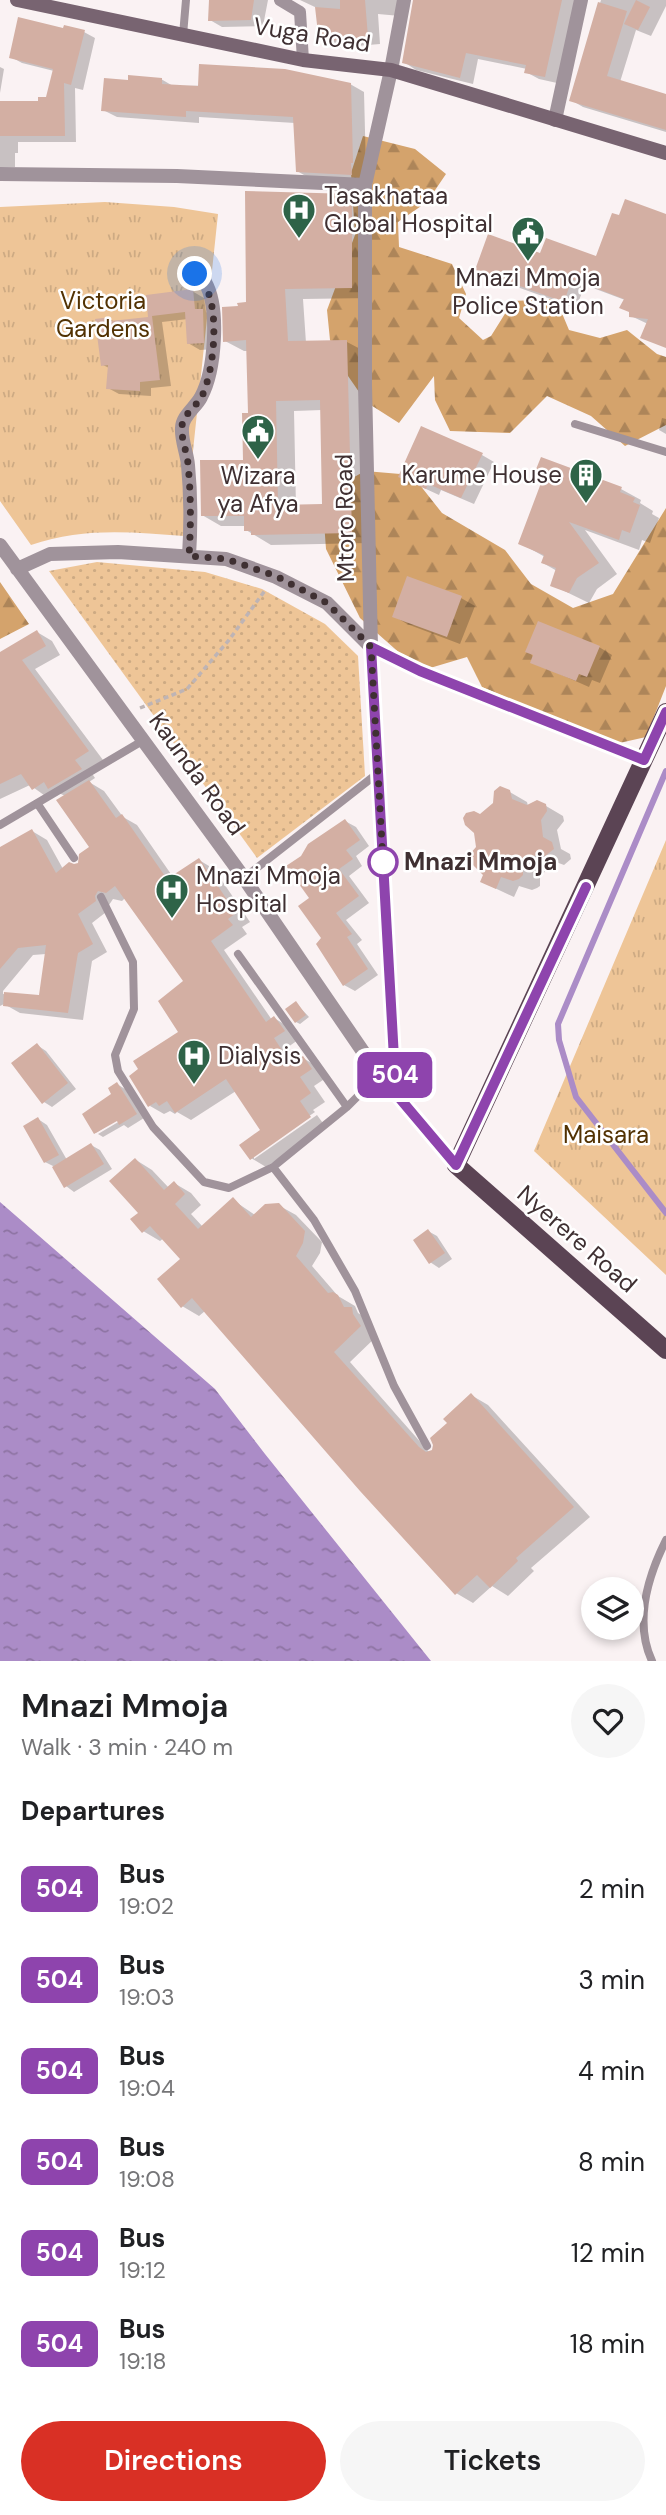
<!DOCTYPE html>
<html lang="en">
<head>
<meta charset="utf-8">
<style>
	body { margin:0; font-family:"DM Sans",sans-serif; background:#f6f6f6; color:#202124; height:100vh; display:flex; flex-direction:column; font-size:26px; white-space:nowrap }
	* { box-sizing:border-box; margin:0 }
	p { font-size:23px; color:#757577 }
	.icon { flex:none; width:38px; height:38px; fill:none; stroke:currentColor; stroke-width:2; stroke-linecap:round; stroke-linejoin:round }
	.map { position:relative; height:1661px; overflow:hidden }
	.details { display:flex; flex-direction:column; background:#fff; flex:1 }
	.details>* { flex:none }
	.badge { padding:0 14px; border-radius:10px; font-size:24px; line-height:46px }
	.fabs { position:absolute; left:581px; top:1577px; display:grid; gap:14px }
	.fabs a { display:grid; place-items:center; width:63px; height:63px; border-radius:50%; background:#fff; box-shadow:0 4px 10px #0003; font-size:35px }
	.you { position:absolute; width:35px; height:35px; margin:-18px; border:5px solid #fff; border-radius:50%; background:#1a73e8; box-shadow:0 0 0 10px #1a73e833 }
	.map>.badge { position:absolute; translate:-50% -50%; box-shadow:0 0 0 4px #fff }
	h2 { padding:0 21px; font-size:26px; line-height:63px }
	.round { display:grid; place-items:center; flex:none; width:74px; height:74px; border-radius:37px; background:#f6f6f6 }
	.headline { display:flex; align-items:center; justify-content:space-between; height:119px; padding:0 21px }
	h1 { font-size:33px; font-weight:600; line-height:52px }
	.button { display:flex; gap:14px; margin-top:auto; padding:14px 21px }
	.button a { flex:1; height:80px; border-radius:42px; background:#d93025; color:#fff; font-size:28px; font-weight:600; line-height:80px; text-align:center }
	.button a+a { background:#f6f6f6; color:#202124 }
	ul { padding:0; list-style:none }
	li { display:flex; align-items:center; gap:21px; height:91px; padding:0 21px }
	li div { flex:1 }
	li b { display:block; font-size:26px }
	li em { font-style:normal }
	li .badge { min-width:77px; font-weight:700; text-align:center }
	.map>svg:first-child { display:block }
	.grass { fill:url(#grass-dots) }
	.forest { fill:url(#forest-firs) }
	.park { fill:url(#park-tufts) }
	.water { fill:url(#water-ripples) }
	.shadow { fill:#0003; fill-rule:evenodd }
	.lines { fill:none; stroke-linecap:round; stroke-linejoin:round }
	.stream { stroke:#ab8cc7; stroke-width:6 }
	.building { fill:#d3afa3; fill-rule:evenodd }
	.path { stroke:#beb4b5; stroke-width:3.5; stroke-dasharray:5 3.5; stroke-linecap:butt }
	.service { stroke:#a0939b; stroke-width:8 }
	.pedestrian { stroke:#a0939b; stroke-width:12 }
	.minor { stroke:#a0939b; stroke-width:14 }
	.secondary { stroke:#786471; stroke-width:14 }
	.primary { stroke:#5b4454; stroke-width:18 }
	.line-casing { stroke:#fff; stroke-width:16 }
	.line { stroke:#8e44ad; stroke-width:10 }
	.walk { stroke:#3f3032; stroke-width:7; stroke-dasharray:0 12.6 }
	.stop-dot { fill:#fff; stroke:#8e44ad; stroke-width:3.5 }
	.labels { text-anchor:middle; stroke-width:5; stroke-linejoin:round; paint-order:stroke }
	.street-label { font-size:24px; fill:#3f3032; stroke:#fff }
	.poi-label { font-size:24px; fill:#3f3032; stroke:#fff; text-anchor:start }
	.park-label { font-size:24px; fill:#523203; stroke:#fff }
	.stop-label { font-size:24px; font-weight:bold; fill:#3f3032; stroke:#fff; text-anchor:start }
</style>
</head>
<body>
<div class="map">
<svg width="666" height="1661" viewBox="0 0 666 1661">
	<defs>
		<pattern id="grass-dots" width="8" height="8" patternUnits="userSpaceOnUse" patternTransform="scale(1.75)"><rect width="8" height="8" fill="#eec597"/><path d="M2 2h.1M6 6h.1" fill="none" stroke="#cdaa83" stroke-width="1.8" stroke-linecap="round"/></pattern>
		<pattern id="forest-firs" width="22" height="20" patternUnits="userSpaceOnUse" patternTransform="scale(1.75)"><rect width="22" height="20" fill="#d4a36c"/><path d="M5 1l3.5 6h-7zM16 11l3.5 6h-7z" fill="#ad8559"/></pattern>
		<pattern id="park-tufts" width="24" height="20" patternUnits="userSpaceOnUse" patternTransform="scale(1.75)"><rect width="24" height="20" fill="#eec597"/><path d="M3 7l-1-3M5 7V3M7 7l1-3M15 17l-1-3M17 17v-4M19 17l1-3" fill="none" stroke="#cdaa83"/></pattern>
		<pattern id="water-ripples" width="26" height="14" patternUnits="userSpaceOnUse" patternTransform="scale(1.75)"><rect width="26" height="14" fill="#ab8cc7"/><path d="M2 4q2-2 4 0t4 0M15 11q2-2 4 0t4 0" fill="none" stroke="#8d73a2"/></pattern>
	</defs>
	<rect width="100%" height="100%" fill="#faf2f3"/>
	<!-- grass -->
	<path class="grass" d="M97,562L205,572L262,589L325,624L358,656L365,776L257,858L49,571Z"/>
	<!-- forest -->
	<path class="forest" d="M363,136L415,149L446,174L427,202L398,222L399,247L452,264L466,294L459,318L483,340L491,336L513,301L556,299L569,330L600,338L627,330L657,354L666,357V425L625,446L591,416L547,396L510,433L450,431L435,400L434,376L399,423L366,402L348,376L330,340L327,310L355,235L351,173Z
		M365,471L412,475L442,513L505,550L531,584L573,608L613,594L666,508V686L646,737L615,744L482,687L467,657L420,671L360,618L326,549L322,495Z
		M0,582L29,624L0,639Z"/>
	<!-- park -->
	<path class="park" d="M105,202L174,207L218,214L184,536C132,532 82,527 31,545L0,501V207Z
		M666,840V1275L534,1151Z"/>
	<!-- water -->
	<path class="water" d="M0,1202L215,1389L265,1454L431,1661H0Z"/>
	<!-- shadow -->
	<path class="shadow" d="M210,0H268L263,26L222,27L210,20Z
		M300,0H398L400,16L378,14L380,44L333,48L321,41L317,8Z
		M415,0H576L557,83L539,79L526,72L527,69L478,59L473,84L416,70L404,62Z
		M601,0H666V6L651,36L636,30L620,82L666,96V132L583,107L571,100Z
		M64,30L84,32L95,38L83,90L75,88L76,142H18V153H15V167H0V103H33L48,99L54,71L22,63L11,57Z
		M0,67L4,69L0,93Z
		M161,79L173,86L350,84L364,92L366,170L364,181L311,179L297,171L295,123L199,117V123L117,117L103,110L129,82Z
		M351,196L370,207L371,298L303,299L306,343L347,342L366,352L370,543L271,545L246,530V526H221L202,515L245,462L250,414L248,351H244L225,341L248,304ZM322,410L324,506L296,507L294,411Z
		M666,216V346L648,324L631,316L625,300L585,285L576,308L489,277L477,269L541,255L597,259L620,217Z
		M192,291L204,298L206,312L214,317L215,349L200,350L188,343V319L162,322L171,386L151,388V396L119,394L108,388L109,368L103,365L110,319L116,323L150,318L148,297Z
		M662,418L666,419V434L659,430Z
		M482,455L494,462L474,504L441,490L439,495L413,483Z
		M621,489L641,500L640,503L653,511L652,514L659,518L650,543L642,540L639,550L585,530L617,574L597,589L589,603L552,585L557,571L543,563L545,557L520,543Z
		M408,578L461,598L475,606L460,644L407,624L394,616Z
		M37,632L52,641L60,655L35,669L103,760L89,769L95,778L89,782L104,791L123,817L137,825L173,877L199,860L214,869L250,922L242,927L247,934L224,950L272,1020L274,1018L289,1027L298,1040L288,1047L297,1062L303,1058L318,1067L326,1078L314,1086L325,1102L313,1110L315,1112L254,1154V1159L317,1115L325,1126L266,1167L251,1158L263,1130L236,1091L191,1120L177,1112L175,1114L170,1111L164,1114L150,1106L181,1032L185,982L125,898L122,901L113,899L109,905L110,909L92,923L107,952L92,961L83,1020L20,1013L4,1004L0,1006V848L32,831L47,840L63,869L80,864L91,847L65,796L57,792L48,798L30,785L0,799V654ZM46,954L40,996L3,994V991L33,955Z
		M599,647L612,655L600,683L592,680L589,687L532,662Z
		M503,788L527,802L528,806H546L563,816L564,821L557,830L561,849L570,854L571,859L564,865L556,862L540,876V886L537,888L532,890L519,886L514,897L482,882L485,874L478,848L480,816L495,804Z
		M345,821L356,827L369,846L356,856L362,866L349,876L369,903L346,920L362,940L357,944L378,975L355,991L344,985L324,938L311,898Z
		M296,1003L309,1017L300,1024L296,1022Z
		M37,1045L46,1051L76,1089L52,1107L44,1102Z
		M117,1084L125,1089L144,1118L128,1128L124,1125L103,1137L98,1134L125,1118L123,1115L96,1133Z
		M38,1119L47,1125L67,1160L91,1145L100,1150L112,1169L74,1192L66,1186L53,1166L45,1162Z
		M136,1160L152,1170L169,1188L174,1183L191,1193L201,1205L191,1214L203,1227L233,1200L255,1215L278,1205L296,1215L322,1242L320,1253L312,1266L338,1296L355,1306L358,1313L368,1319L377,1336L350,1362L430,1453L434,1451L449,1423L471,1395L488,1405L590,1517L531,1568L534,1571L508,1596L492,1586L473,1603L456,1593L205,1311L199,1316L182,1306V1259L164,1238L160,1241L143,1231Z
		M428,1231L437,1236L452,1259L439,1268L430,1262Z"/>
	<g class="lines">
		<!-- stream -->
		<path class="stream" d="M666,771L558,1024L559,1040L576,1097L666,1213"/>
	</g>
	<!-- building -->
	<path class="building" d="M209,0H254L251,20L208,21Z
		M340,0H365L368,37L319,42L315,7L340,9Z
		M413,0H562L545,77L524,73L526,65L466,53L460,78L402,63Z
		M636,0L650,7L638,30L624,24Z
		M598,2L627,11L607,76L666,94V130L569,101Z
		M18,17L63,28L64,25L85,30L71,85L64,83L65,136H0V101H38V97H46L53,69L9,58Z
		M199,64L285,69L351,83L353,163H351L352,175L296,172L293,117L186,111V117L101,111L104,78L128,80V75L162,78V84L198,86Z
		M245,191L352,194V288L285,289L288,341L347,340L352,533L251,535V531H244V516H201L200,460H243L242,413H248L246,340L223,342L222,307L238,306L237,303L246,302ZM320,400L322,504L278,505L276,401Z
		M625,199L666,214V348L640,338L648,319L629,317V312L619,308L624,299L572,279L564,302L475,270L488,234L540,253L546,238L596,256L612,213L619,215Z
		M193,289L195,309H203L204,343L187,344L185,312L152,316L160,380L140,382V391L106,389L108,365L101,366L95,319L111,317V321L148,317L146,295Z
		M421,426L483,453L461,498L428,484L426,489L398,477Z
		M541,457L622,487L620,492L635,498L633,502L640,505L630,533L622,530L619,540L569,522L599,563L577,578L569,593L550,586L556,568L541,563L544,555L518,544L541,483L532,479Z
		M407,576L462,596L447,637L392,617Z
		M538,621L600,646L587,677L579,674L576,681L530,663L533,655L525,652Z
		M37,630L46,646L22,660L89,751L75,760L82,769L48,789L44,782L32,790L21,774L0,784V652Z
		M89,780L116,818L122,814L167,879L199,858L236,913L228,919L233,925L211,941L266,1022L274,1016L285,1031L274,1038L291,1064L303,1056L312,1069L300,1077L311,1093L300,1101L311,1117L250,1160L239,1145L260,1130L226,1079L175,1113L167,1101L159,1106L156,1102L148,1107L129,1076L138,1069L133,1061L178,1032L158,1001L183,981L115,886L106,893L98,891L95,896L96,901L78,914L93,944L78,953L68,1013L3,1006L4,992L39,995L46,945L18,948L0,969V847L32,829L56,873L69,862L74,864L78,863L79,854L89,847L56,800Z
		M500,786L510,790L512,799L527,805L537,800L546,804L547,811L541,820L543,837L552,842L554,849L545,856L538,853L523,866V875L519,879L513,881L501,877L496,889L480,882L483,875L469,861L470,854L476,847L474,833L465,825L463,818L466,813L474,811L480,814L493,803L494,791Z
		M345,819L360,840L346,850L353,859L339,869L359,896L336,913L352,934L347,937L368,969L343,986L316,944L321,938L298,906L309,898L286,866L301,856L308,844Z
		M296,1001L306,1015L295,1023L285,1009Z
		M37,1043L68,1083L42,1104L11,1063Z
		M117,1082L137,1114L119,1125L117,1121L94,1134L82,1114L111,1094L108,1088Z
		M38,1117L59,1155L44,1163L23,1126Z
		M91,1143L104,1164L64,1188L52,1167Z
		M135,1158L164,1190L174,1181L185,1194L175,1204L198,1229L233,1197L251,1217L265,1204L279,1203L305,1231L303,1243L296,1256L328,1293L333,1292L338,1295L344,1307H352L353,1314L361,1326L334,1352L419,1447L426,1452L432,1450L433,1445L430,1438L447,1423L443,1419L471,1393L574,1507L516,1558L518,1561L490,1588L477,1575L455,1595L360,1491L192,1298L181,1308L157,1279L180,1259L150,1226L142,1233L130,1219L138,1213L109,1181Z
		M428,1229L445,1253L429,1264L413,1240Z"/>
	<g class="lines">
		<!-- path -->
		<path class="path" d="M140,708L187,689L229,640L266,589"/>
		<!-- service -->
		<path class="service" d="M183,35L186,0
			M575,424L666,452
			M37,803L74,858
			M0,825L144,740
			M244,878L378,773
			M101,897L133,962L134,1009L115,1055L118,1071L153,1127L204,1182L229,1188L273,1167L347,1107L379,1075
			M238,954L347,1107
			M273,1167L314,1220L355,1291L394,1386L427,1446
			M652,1661C634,1622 648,1576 666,1540"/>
		<!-- pedestrian -->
		<path class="pedestrian" d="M280,0L300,12L303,60"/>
		<!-- minor -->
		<path class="minor" d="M555,120L581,0
			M0,174L177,176L365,185
			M187,272C193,273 201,275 205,282C220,308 215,371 201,397C196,407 182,416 182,428C181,440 187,453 188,465C191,496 191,525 189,556
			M0,545L244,878L379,1075L456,1165
			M17,569L50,554L118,552L226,559L276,577L327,603L371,647L420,671L644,760
			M396,1094L371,647L365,385V185L391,70L404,0"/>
		<!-- secondary -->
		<path class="secondary" d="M17,0L303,60L391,70L666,153"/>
		<!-- primary -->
		<path class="primary" d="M666,712L456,1165L666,1350"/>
	</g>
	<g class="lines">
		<defs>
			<path id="line" d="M586,887L456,1165L396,1094L371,647L420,671L644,760L666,712"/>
		</defs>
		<!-- line casing -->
		<use href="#line" class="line-casing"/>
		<!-- line -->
		<use href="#line" class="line"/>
		<!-- walk -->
		<path class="walk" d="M195,274C223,292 215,369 202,396C197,406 182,415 182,427C181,439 187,452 188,464C191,495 191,525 189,556L226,559L276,576L327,603L371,647L383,862"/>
	</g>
	<!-- icons -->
	<defs>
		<symbol id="hospital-pin" viewBox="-11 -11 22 30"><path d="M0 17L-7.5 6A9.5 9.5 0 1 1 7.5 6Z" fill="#2e6348" stroke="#fff"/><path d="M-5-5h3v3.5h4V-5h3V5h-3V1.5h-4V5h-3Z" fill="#fff"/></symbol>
		<symbol id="civic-pin" viewBox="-11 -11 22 30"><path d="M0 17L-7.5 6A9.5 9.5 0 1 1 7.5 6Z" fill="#2e6348" stroke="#fff"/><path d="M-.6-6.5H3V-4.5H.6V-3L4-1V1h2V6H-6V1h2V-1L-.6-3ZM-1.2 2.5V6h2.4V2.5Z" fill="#fff"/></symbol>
		<symbol id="building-pin" viewBox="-11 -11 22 30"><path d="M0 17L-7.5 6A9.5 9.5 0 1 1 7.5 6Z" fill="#2e6348" stroke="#fff"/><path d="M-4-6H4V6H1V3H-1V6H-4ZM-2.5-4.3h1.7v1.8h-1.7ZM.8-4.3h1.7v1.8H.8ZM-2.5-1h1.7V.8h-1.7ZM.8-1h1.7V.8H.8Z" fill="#fff"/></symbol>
	</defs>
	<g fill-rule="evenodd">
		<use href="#hospital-pin" x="280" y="191" width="38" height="52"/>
		<use href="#civic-pin" x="509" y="214" width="38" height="52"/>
		<use href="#civic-pin" x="239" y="412" width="38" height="52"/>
		<use href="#building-pin" x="567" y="456" width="38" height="52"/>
		<use href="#hospital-pin" x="153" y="871" width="38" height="52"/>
		<use href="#hospital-pin" x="175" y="1037" width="38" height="52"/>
	</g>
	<!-- markers -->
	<circle class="stop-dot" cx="383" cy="862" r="14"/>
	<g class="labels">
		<!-- street labels -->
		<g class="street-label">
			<text transform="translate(312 35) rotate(9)" y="8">Vuga Road</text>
			<text transform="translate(345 518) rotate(-91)" y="8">Mtoro Road</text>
			<text transform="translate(197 774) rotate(54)" y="8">Kaunda Road</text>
			<text transform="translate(577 1239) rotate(41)" y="8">Nyerere Road</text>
		</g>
		<!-- poi labels -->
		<g class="poi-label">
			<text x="324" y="204">Tasakhataa<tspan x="324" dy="28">Global Hospital</tspan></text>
			<text x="528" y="286" text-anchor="middle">Mnazi Mmoja<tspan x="528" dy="28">Police Station</tspan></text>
			<text x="562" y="483" text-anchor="end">Karume House</text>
			<text x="258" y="484" text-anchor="middle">Wizara<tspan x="258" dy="28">ya Afya</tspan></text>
			<text x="196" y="884">Mnazi Mmoja<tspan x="196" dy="28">Hospital</tspan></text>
			<text x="218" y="1064">Dialysis</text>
		</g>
		<!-- park labels -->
		<g class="park-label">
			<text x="103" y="309">Victoria<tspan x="103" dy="28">Gardens</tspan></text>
			<text x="606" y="1143">Maisara</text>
		</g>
		<!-- stop labels -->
		<g class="stop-label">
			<text x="404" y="870">Mnazi Mmoja</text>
		</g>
	</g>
</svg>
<div class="fabs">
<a><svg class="icon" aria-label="layers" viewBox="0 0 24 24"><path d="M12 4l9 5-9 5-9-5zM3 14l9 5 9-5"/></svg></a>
</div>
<div class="you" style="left:195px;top:274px"></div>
<b class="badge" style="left:395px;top:1075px;background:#8e44ad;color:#fff">504</b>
</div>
<section class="details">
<div class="headline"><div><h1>Mnazi Mmoja</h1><p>Walk · 3 min · 240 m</p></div><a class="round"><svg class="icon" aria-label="heart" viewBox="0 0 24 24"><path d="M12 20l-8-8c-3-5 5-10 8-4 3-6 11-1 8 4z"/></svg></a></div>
<h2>Departures</h2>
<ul>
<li><span class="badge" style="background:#8e44ad;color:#fff">504</span><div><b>Bus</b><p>19:02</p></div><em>2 min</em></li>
<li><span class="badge" style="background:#8e44ad;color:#fff">504</span><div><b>Bus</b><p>19:03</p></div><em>3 min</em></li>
<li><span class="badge" style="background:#8e44ad;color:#fff">504</span><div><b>Bus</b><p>19:04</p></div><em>4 min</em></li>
<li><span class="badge" style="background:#8e44ad;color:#fff">504</span><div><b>Bus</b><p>19:08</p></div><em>8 min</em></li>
<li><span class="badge" style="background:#8e44ad;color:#fff">504</span><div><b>Bus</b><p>19:12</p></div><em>12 min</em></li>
<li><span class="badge" style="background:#8e44ad;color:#fff">504</span><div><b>Bus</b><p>19:18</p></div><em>18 min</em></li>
</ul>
<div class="button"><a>Directions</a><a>Tickets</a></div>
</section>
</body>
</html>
